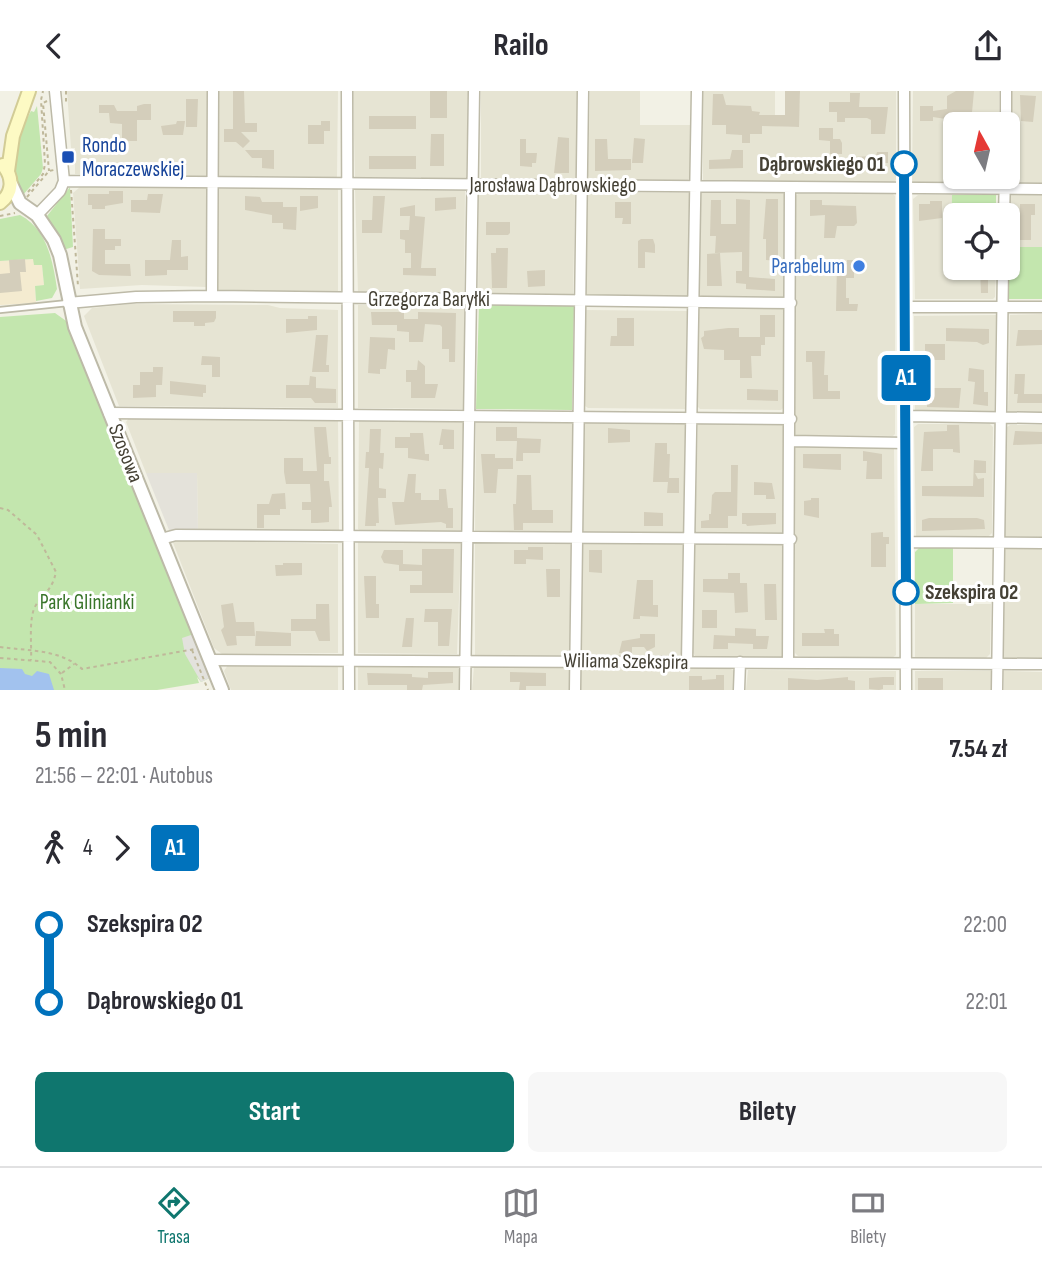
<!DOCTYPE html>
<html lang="pl">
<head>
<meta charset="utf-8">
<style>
	body { margin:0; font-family:"Sofia Sans Condensed",sans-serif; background:#f7f7f7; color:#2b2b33; height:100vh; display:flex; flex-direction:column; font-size:26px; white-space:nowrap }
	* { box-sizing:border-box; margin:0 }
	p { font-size:23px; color:#7c7c81 }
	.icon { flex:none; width:38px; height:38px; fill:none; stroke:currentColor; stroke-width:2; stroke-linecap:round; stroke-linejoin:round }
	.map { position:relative; height:599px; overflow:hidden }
	.sheet { display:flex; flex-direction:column; background:#fff; flex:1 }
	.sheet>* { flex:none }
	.badge { padding:0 14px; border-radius:5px; font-size:24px; line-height:46px }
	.needle { width:46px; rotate:352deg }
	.controls { position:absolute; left:943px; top:21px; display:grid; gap:14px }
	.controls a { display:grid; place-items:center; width:77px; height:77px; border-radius:10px; background:#fff; box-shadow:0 2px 5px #0004; font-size:35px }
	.map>.badge { position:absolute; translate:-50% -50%; box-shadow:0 0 0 4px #fff }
	.legs { display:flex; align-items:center; gap:10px; height:77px; padding:0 35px; font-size:23px }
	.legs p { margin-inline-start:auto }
	.overview { display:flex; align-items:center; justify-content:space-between; height:119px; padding:0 35px }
	h1 { font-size:38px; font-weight:700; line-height:52px }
	.action { display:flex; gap:14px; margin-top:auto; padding:14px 35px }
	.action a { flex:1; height:80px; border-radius:10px; background:#0f766e; color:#fff; font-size:28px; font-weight:700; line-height:80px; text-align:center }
	.action a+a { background:#f7f7f7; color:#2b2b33 }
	ul { padding:0 35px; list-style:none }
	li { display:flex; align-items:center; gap:24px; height:77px; font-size:26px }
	li i { display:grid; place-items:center; width:10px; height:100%; margin:0 9px; background:currentColor }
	li i::after { content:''; width:18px; height:18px; margin:-9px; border:5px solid; border-radius:50%; background:#fff }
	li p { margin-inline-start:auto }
	li:first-child i { background:linear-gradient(#0000 50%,currentColor 0) }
	li:last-child i { background:linear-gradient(currentColor 50%,#0000 0) }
	header { display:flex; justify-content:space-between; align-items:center; height:91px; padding:0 35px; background:#fff; font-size:32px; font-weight:700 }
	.tab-bar { display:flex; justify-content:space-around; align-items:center; height:98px; border-top:2px solid #e1e1e2; background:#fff; font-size:19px; color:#7c7c81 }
	.tab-bar a { display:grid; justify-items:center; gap:4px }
	.tab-bar .on { color:#0f766e }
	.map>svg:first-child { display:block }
	.residential { fill:#e6e4d3 }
	.commercial { fill:#f4ebd0 }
	.industrial { fill:#e4e2da }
	.green { fill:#c3e6ae }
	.parking { fill:#e3e2dd }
	.water { fill:#a2c2ee }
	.building { fill:#d4cebb }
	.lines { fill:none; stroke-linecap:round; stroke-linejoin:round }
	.service-casing { stroke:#bdbaa8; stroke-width:8 }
	.minor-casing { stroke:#bdbaa8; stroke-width:13 }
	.tertiary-casing { stroke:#bdbaa8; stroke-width:16 }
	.secondary-casing { stroke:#d2cc96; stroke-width:16 }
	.path { stroke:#bfb89a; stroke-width:2; stroke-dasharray:3.5 3.5; stroke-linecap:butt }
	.service { stroke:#fff; stroke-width:4.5 }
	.minor { stroke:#fff; stroke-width:10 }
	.tertiary { stroke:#fff; stroke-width:12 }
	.secondary { stroke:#fdfac4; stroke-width:12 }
	.line-1-casing { stroke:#fff; stroke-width:16 }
	.line-1 { stroke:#0072bc; stroke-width:10 }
	.transit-dot { fill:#1a4fb4; stroke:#fff; stroke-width:2.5 }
	.stop-1-dot { fill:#fff; stroke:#0072bc; stroke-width:3.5 }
	.shop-dot { fill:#3f7fe0; stroke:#fff; stroke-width:2.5 }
	.labels { text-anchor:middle; stroke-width:6; stroke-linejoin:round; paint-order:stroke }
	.transit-label { font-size:21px; fill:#164399; stroke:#fff; text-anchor:start }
	.stop-label { font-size:21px; font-weight:bold; fill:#454135; stroke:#fff; text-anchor:end }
	.street-label { font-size:21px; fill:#454135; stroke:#fff }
	.shop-label { font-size:21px; fill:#366cbe; stroke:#fff; text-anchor:end }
	.park-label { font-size:21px; fill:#39752a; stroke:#fff }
</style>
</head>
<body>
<header><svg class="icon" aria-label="back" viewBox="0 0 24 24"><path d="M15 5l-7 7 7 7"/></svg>Railo<svg class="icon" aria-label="share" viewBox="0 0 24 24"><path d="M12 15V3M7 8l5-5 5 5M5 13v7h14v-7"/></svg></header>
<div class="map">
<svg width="1042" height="599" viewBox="0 0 1042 599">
	<rect width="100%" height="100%" fill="#f2f1e5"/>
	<!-- residential -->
	<path class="residential" d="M67,0H207V87L75,83V57H71Z
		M218,0H338L337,86L218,85Z
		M353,0H468L466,87L463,90L421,89V86H355Z
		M481,0H578L576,89L481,87Z
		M590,0H640V34H691L690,87L687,90L590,89L588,85Z
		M703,0H775V35L798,36L800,0H896V89L893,92L703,90Z
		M913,0H999V33H956V86H998L997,93L912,92Z
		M1011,0H1042V93H1010Z
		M80,96H205L208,99L207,196L142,194L80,198L73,102Z
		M218,98H338V202L218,200Z
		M355,98L465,100L464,204L358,202Z
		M482,100H575L573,205L478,204L479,102Z
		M590,101L690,102L688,205L586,204L587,104Z
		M701,102H784V206L701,205L699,203Z
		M798,103H893L895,105V343L893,345L795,344V105Z
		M918,104H952L951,156H955L956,177H996L995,206L993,208H915L913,108Z
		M1010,104H1042V156H1009Z
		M130,213L268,214L280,217L338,219V317L119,315L84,225L92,217Z
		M358,214L464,215V318L358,317Z
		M698,216L784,217V316L781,319L700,318L698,316Z
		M585,219L687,220L685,318L588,317L585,315Z
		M1042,223V321H1008L1010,224Z
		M996,224L994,321L915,320L914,225Z
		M129,327L335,328L338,330L339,442L198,439L197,382H146L126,331Z
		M463,328L462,442L361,440L358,438L359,329Z
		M476,328L573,330L571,442H475Z
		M584,330L686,331L684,443L583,442Z
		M698,331L781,332L784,334L783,443H695Z
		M918,333H990L993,336L992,442L988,446L916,445L914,336Z
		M1010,334H1042V446L1004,445L1007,336Z
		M798,355L894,356L896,564L892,567L798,565L795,562V357Z
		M172,449L338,453V562L222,563L214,557Z
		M358,451L461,452L457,563L358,562Z
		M684,451L682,562L678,566L584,565L580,561L582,452Z
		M475,452L572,453L570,560L566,564H475Z
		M695,452L783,453V565L781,567L696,566L693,562Z
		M1003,457H1042V567H1005L1001,564Z
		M915,513H991L990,563L986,567H915Z
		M338,573V599H231L224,580L228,574Z
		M358,573L456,575L460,579L459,599H358Z
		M474,575H566L569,579V599H472Z
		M585,577L731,578L734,580V599H581V580Z
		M748,579L896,580V599H746Z
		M915,580H991V599H915Z
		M1004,580L1042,581V599H1004Z"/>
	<!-- commercial -->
	<path class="commercial" d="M34,168L42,174L44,194L35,195L36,212L0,214V170Z"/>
	<!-- industrial -->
	<path class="industrial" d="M146,382H197L198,439H169Z"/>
	<!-- green -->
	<path class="green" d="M37,15L43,77L41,83L23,104C0,83 19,43 31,20L34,21Z
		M70,96L73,156L63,159L47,125Z
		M952,104H996V124H956L955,156H951Z
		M20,124C47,138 53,170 57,198L52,207L36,210L35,195L44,194L42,174H34L33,168L0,170V128Z
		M1009,156H1042V208H1009Z
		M479,213L574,215L572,319L476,318Z
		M55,222L69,232L212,586L201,591L197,586L199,592L157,599H0V226Z
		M920,456H953V512L915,513V461Z"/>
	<!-- parking -->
	<path class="parking" d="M194,543L212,586L201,591L185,563L182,547Z"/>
	<!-- water -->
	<path class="water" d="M0,577L22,578L25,583L32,585L37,580L49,583L54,599H0Z"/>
	<!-- building -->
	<path class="building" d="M233,0H244L245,32H257V41H241L250,50L243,57L236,51H224V38H233Z
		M430,0H447V27H430Z
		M785,0H800L799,36L762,35V43H750V52H742V44L726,43V34H712L713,3H723L726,14L751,15L752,20L760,21L759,24H785Z
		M956,0H974L971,32L933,26V30H920V15H933V20L947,18V5Z
		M850,2H860L859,16H888L885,43H871V29L867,27H845V31H837V21H829V11H850Z
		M1020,4L1036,5L1033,31L1021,30Z
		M186,8H198L197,36H186Z
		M144,13H151V29H137V50H122V33L110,32L109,22H99V14H114L117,20H137V15Z
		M369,25H416V38H369Z
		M177,30H185L183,44H163L161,35L176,33Z
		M321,30H330V40H324V53H308V34H321Z
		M819,37H833V48H840L842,52V63H830V50L819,49Z
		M431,43H444V75H430Z
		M558,46L569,47V82H554Z
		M634,47L645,48L643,72H632Z
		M520,48H526V62H537L536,72H532V76L520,75Z
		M595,48H607L608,68H631V79L595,80Z
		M245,59H274V78L262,77V67H252Z
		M732,59H743V77L709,78V69L730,68Z
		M877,61H888V72H866V77L852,81V66L876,65Z
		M369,65H416V78H369Z
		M109,100H123V112L105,115V118H92V114H88V103H109Z
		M148,103H163L160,122L131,121V109H147Z
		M245,105L260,106L262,111H283V116H297L296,139L283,138V132H272V124L245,119Z
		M300,105H318V117L300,120Z
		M373,105H385L382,142H362V129H372Z
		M456,106V118L435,120V107Z
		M736,108L750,109L749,186L775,188V200L746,198V193L736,192V180H742V161L715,162L716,145H710L711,109H721V133H736Z
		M766,108H778V170L766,169V148H763Z
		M810,109H822V114L856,115L857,132L854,135H837L835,147H824L825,124L810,125Z
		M930,110H942V127L919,130V113H930Z
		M615,111H631V133H622L623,127H615Z
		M1020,113H1035V124H1031V149H1019Z
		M415,114V125L425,126L421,177H436V185L403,184V177H411V162H405V149L400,148V139H409L410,125H400V117Z
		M486,131H510V142L508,144H486Z
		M93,138H105V148H121V155H115V159H105V173H130L131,185L99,184L92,180Z
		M641,148H653L655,154V162L645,161V177H638V150Z
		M172,149H181V166L188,165V179H167V184L145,185V169H170Z
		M496,157H508L507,197H492L491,162H496Z
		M720,162L722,195H707V163Z
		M25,168L26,181H20L22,200L0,202V183L10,182L9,169Z
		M847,169H865V177H854V187H846V207H849V213H858L857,220H836L837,173L847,172Z
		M980,177H996L995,188H988V202H981Z
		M545,179V195L528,196L527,180Z
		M173,220H216V227L214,231L205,232V235H194V231H173Z
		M371,221H404V228H418V221L456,222L455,271H449V258H442V236L440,234L425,233L423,251H409V241L397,240V234H372Z
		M760,224H775V246H765V254H761V265H751L752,287H740V269H724V259L704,258L701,247L704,245V240L728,237H739V246H760Z
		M308,225H317V239L286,242V228H308Z
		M617,227H634V255H610L611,245H617Z
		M946,237L989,238V252L983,254L977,251L946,250Z
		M1018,239H1042V254L1016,255Z
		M316,244H328L326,274H329V281H312Z
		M370,246L395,247V259L388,258L386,278H380V283L368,282Z
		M925,253H945V269H932V293H921V279L925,280Z
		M806,260H825L824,284H828V300H840V308H813L812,271H806Z
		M202,265L220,266V286H212V274H201Z
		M418,269L425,275V293H438L435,307H411V291H406V279H417Z
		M153,276H163L162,294H156V306L133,307V294H140V281H153Z
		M969,277L984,279V301H988V315L973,313L975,291L968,290Z
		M1015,283H1025L1024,303H1042V312H1017L1018,303H1014Z
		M310,285L316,286V297L336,298V312H315L311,307H286V294H309Z
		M170,290L206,294V302H203V306L170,303Z
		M927,297H961L959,317L927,316Z
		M747,298L778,299V310L747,309Z
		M947,334H959L960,362L953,361V358H933V380H921L924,341L947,340Z
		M314,336H326L329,366H331V373H324V390H329L332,416H329V431L317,432H311V419H302V411H311L310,393H286L284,381V367H303V380H317Z
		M496,336H517V347L541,348L540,362H523V370H516L517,350H496Z
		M608,337L630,339V351L608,352Z
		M370,338H381L380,362H384L383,378L379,377V397L386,398V407H378L379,432H376V435H365L369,377H365L366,361H369Z
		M442,338L454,339V358H443V354H439Z
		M1015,340L1042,341V353L1013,354Z
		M410,342H423L425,363H429V370L408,367V357H395V346H410Z
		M655,352H667V363H670L669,387H679V402H667L668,391H653Z
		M863,360L882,363V388H866L867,370H863Z
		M481,363H495V367H513V378H498L496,402H484Z
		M803,363H841V379L803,377Z
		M974,369L986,370V382H975L978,388L984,387V406L922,405V395H973Z
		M731,374H738L737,425H728V437H701V430L709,429V423H711L712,404L715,401H731Z
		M408,383H416L415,402H421V409H439V398H446L448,417H453V437H446V433L441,431L395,434L392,411H404Z
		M517,384H531L532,419H553V432H523V439H514L513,413H516Z
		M754,391L772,392L775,408H766V404H754Z
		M285,402L286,418H280V424H264V437H257V413H269L272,403Z
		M811,407H819V427L804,424V410L811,409Z
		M644,421L663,422V435H644Z
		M742,422H776V433L747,435L746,433H742Z
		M929,427H977L984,429L985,438L922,440V429Z
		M883,441V446H889V453H886V476H871V442Z
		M528,456H543V469L526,468V473H514V459H528Z
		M422,458H454L453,502H410V494H422V480H399V474L384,472L381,466L384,459H403V473L422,474Z
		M589,459H602V482L589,481Z
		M283,472H302V484L276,485L275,474H283Z
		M546,478H560V506H547Z
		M728,482H740V492H747L748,521L735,522L734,502L703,501V488H728Z
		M364,485H376V513H379V527H366Z
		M637,489H653V514H658V526L640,525V528H633Z
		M764,493H776L777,529H765Z
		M233,512L236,531H254L255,545H236L237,554L227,555L221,539L224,536L221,514Z
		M316,513H329L330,550H319L315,540H291V528H316Z
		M425,518H452L449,555H438V531H424Z
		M702,519H717V537H702Z
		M406,527H414L412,556H402Z
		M735,537L756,538V545H769L767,558H753V553L728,552V558H713L714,544L735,545Z
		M824,538H834V543H839V555H802V542H825Z
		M256,540L291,542V555H255Z
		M640,543H655V556L647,560L644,556H632V562H619L622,550L640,547Z
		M428,581H453V592L423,594L422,599H407V594H368L367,582L412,583V586L428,587Z
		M510,581L546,582V595H526V599H519L520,591H510Z
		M716,584H724V599H689V585H702V589L716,588Z
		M848,586V589L855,590V599H788V587L817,589Z
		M883,586H894V594H883V598L879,599L869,598V587Z
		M918,587H943V599H918Z"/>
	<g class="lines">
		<defs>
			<path id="service" d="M0,219L68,212"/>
			<path id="minor" d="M347,0L349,599
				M904,0L906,599
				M1006,33V0
				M64,90L1042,98
				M37,124L60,100L64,90L55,0
				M1004,124L1005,86
				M212,205L213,0
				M68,212L136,206L212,205L791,212
				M905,216H1042
				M109,322L791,328
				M906,325L1042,327
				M791,350L906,352
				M161,448L176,444L791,448
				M906,451L1042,452
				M210,569L1042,573
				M687,571L697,0
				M788,572L790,97
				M465,599L474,0
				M575,599L583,0
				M739,599L740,571
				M997,599L1003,177"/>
			<path id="tertiary" d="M11,93L20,112L37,124L54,149L60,164L75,236L222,599"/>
			<path id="secondary" d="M8,80L13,45L29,0
				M0,112C13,102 14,87 3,74"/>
		</defs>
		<!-- service casing -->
		<use href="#service" class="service-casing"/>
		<!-- minor casing -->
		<use href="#minor" class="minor-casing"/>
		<!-- tertiary casing -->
		<use href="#tertiary" class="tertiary-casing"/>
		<!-- secondary casing -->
		<use href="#secondary" class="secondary-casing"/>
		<!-- path -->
		<path class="path" d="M66,0V13
			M47,10L43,12L49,80
			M71,99L78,195
			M28,101L43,83L45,73L41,9L43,0
			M27,106L49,80L54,79
			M0,125L15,122
			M0,417L8,419L37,444L56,481C52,499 45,501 36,514C28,526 32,555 31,569
			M0,556C28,560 60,558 82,578L195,558
			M192,559L208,599
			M0,567L50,571L61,583L65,599
			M62,582L74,573"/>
		<!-- service -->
		<use href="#service" class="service"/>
		<!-- minor -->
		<use href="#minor" class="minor"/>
		<!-- tertiary -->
		<use href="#tertiary" class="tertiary"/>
		<!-- secondary -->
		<use href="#secondary" class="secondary"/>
	</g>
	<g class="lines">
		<defs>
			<path id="line-1" d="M904,73L906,501"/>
		</defs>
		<!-- line-1 casing -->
		<use href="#line-1" class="line-1-casing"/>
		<!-- line-1 -->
		<use href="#line-1" class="line-1"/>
	</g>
	<!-- markers -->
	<rect class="transit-dot" x="61" y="59" width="14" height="14" rx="3.5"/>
	<g class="stop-1-dot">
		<circle cx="904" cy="73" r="12"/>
		<circle cx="906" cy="501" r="12"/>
	</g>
	<circle class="shop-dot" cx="859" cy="175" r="7"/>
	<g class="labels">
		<!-- transit labels -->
		<g class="transit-label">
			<text x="82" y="61">Rondo<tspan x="82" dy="24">Moraczewskiej</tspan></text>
		</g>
		<!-- stop labels -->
		<g class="stop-label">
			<text x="885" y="80">Dąbrowskiego 01</text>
			<text x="925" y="508" text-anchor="start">Szekspira 02</text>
		</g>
		<!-- street labels -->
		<g class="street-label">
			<text x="553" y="101">Jarosława Dąbrowskiego</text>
			<text x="429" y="215">Grzegorza Baryłki</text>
			<text transform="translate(126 362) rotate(68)" y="7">Szosowa</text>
			<text transform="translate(626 570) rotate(1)" y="7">Wiliama Szekspira</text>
		</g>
		<!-- shop labels -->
		<g class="shop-label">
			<text x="845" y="182">Parabelum</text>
		</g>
		<!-- park labels -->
		<g class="park-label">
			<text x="87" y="518">Park Glinianki</text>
		</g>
	</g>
</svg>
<div class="controls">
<a><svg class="needle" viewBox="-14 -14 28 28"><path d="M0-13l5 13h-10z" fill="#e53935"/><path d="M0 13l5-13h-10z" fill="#7c7c81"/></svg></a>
<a><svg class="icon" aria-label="locate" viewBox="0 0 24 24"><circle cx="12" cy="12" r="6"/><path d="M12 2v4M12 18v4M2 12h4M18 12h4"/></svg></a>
</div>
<b class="badge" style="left:906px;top:287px;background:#0072bc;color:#fff">A1</b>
</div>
<section class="sheet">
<div class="overview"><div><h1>5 min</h1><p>21:56 – 22:01 · Autobus</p></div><b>7.54 zł</b></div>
<div class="legs"><svg class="icon" aria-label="walk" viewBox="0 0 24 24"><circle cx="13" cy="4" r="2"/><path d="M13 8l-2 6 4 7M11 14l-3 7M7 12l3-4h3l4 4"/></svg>4<svg class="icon" aria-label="forward" viewBox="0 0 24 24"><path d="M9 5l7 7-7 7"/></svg><b class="badge" style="background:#0072bc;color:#fff">A1</b></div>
<ul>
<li><i style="color:#0072bc"></i><b>Szekspira 02</b><p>22:00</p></li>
<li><i style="color:#0072bc"></i><b>Dąbrowskiego 01</b><p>22:01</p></li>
</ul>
<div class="action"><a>Start</a><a>Bilety</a></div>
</section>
<nav class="tab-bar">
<a class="on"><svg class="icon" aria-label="directions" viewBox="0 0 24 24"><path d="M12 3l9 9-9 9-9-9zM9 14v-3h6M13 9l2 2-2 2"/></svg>Trasa</a>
<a><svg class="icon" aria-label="map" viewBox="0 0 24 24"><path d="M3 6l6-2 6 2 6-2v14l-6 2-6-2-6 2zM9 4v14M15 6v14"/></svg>Mapa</a>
<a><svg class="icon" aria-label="tickets" viewBox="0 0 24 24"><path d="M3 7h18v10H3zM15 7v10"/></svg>Bilety</a>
</nav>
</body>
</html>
